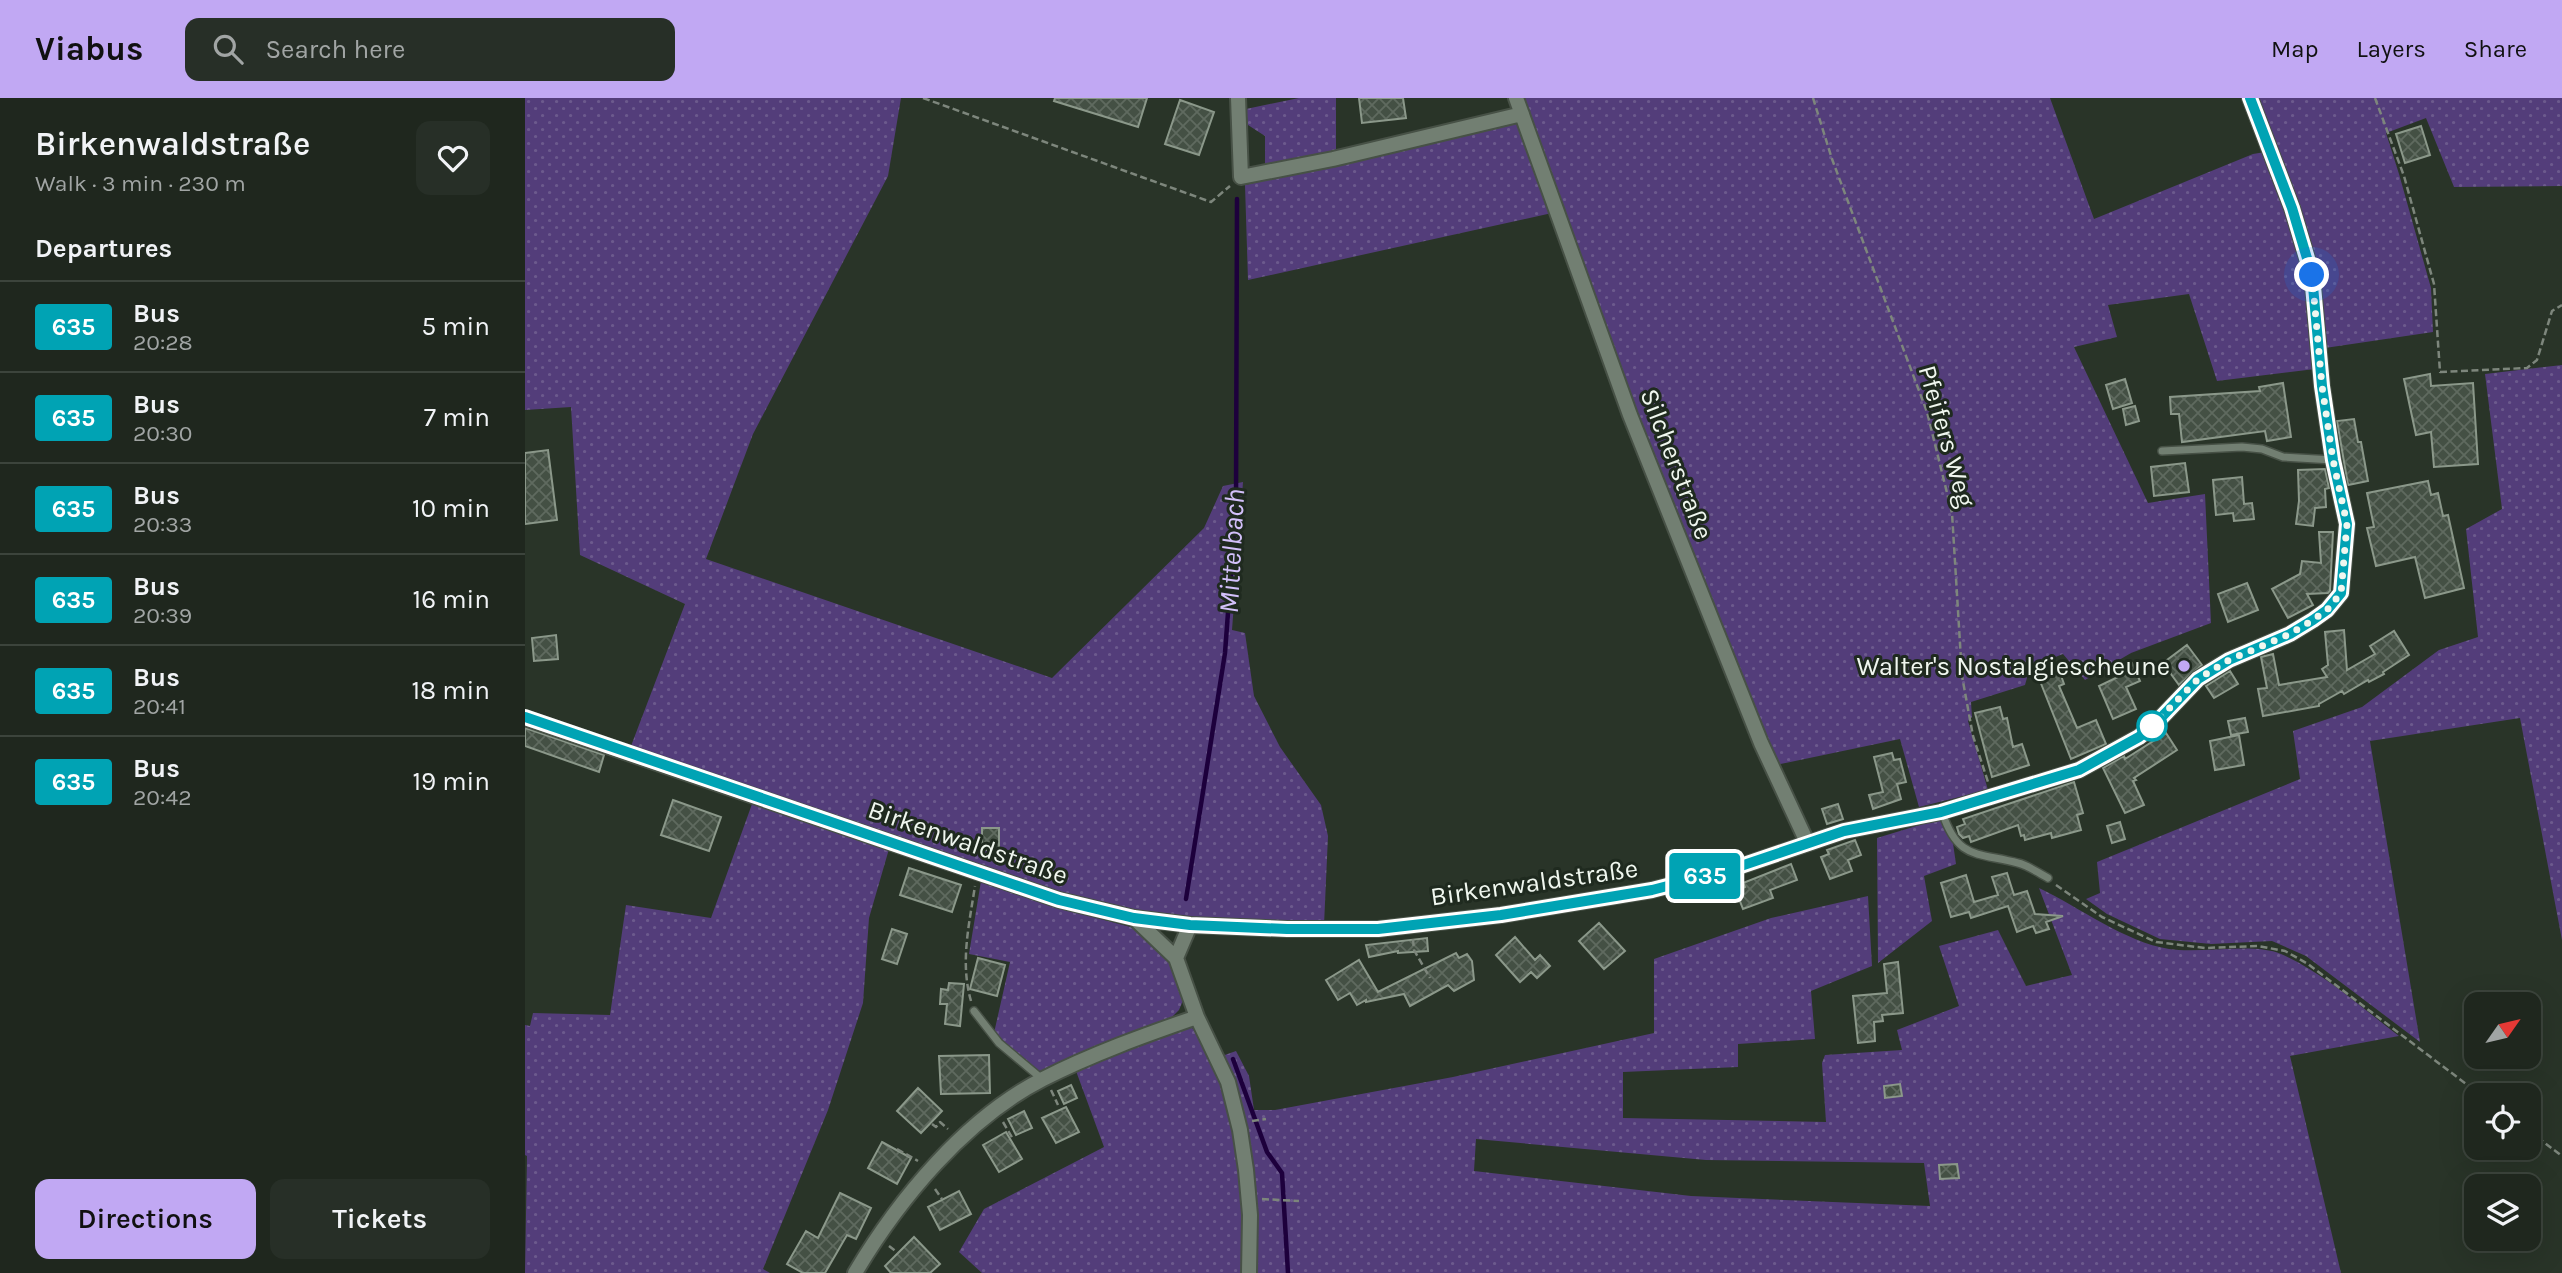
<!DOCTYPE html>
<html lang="en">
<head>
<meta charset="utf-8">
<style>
	body { margin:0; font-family:Karla,sans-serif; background:#272f27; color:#f1f3f6; height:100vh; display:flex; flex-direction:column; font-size:26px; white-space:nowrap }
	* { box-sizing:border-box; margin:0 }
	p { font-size:23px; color:#a1a5a4 }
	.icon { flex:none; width:38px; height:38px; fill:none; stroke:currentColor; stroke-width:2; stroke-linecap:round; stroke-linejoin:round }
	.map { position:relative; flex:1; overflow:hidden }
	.panel { display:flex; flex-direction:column; background:#1f271e; width:525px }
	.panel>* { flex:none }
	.badge { padding:0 14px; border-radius:5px; font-size:24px; line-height:46px }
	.needle { width:46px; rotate:56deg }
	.fabs { position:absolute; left:1939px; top:894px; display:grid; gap:14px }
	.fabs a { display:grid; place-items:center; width:77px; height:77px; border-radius:14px; background:#1f271e; box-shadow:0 7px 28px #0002,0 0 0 2px #3c443c; font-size:35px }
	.you { position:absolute; width:35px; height:35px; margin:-18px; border:5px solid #fff; border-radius:50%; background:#1a73e8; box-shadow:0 0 0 10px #1a73e833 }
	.map>.badge { position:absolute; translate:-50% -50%; box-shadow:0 0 0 4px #fff }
	h2 { padding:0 35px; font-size:26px; line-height:63px }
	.round { display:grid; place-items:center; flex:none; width:74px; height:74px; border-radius:14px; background:#272f27 }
	.headline { display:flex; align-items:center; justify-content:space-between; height:119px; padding:0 35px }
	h1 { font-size:33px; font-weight:600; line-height:52px }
	.action { display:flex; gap:14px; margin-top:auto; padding:14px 35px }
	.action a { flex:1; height:80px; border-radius:14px; background:#c1a8f3; color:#111; font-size:28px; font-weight:600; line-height:80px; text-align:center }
	.action a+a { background:#272f27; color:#f1f3f6 }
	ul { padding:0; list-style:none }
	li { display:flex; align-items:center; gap:21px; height:91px; padding:0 35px; border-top:2px solid #3c443c }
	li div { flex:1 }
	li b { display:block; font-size:26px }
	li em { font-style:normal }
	li .badge { min-width:77px; font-weight:700; text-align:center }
	header { display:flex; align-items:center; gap:42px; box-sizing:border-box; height:98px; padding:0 35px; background:#c1a8f3; color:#111 }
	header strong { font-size:33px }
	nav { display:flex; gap:38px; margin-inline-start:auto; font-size:24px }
	.search { width:490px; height:63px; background:#272f27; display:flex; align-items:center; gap:18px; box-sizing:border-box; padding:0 24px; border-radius:14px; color:#a1a5a4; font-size:26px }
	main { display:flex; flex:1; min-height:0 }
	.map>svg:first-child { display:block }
	.grass { fill:url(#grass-dots); fill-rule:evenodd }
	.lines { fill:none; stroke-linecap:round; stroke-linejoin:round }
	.stream { stroke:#1d003c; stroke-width:4.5 }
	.building { fill:url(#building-cross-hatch); stroke:#8b988a; stroke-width:2 }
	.lane-casing { stroke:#475146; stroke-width:10 }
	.street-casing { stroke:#475146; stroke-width:18 }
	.path { stroke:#7d867c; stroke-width:2.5; stroke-dasharray:7 3.5; stroke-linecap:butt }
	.lane { stroke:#727f72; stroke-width:7 }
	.street { stroke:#727f72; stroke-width:14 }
	.line-casing { stroke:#fff; stroke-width:16 }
	.line { stroke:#00a3b4; stroke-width:10 }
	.walk { stroke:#f0f7ef; stroke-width:7; stroke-dasharray:0 12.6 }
	.poi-dot { fill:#c1a8f3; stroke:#1f2a1f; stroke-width:2.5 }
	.stop-dot { fill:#fff; stroke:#00a3b4; stroke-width:3.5 }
	.labels { text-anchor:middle; stroke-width:6; stroke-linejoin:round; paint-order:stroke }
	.street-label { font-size:26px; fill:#f0f7ef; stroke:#1f2a1f }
	.poi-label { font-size:26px; fill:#f0f7ef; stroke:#1f2a1f; text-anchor:end }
	.water-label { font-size:28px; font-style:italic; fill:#d3c0fa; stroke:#1f2a1f }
</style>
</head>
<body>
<header>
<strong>Viabus</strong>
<div class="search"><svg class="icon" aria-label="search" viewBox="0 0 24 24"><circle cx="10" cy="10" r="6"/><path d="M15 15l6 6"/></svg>Search here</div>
<nav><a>Map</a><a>Layers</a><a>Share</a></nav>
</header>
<main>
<section class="panel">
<div class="headline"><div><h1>Birkenwaldstraße</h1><p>Walk · 3 min · 230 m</p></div><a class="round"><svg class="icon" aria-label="heart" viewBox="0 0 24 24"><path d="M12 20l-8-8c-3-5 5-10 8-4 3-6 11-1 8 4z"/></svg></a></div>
<h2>Departures</h2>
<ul>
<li><span class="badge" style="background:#00a3b4;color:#fff">635</span><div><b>Bus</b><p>20:28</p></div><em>5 min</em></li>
<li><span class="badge" style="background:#00a3b4;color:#fff">635</span><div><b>Bus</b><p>20:30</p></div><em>7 min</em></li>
<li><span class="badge" style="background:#00a3b4;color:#fff">635</span><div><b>Bus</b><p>20:33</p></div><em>10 min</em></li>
<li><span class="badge" style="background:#00a3b4;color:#fff">635</span><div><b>Bus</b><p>20:39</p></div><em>16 min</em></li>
<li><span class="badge" style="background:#00a3b4;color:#fff">635</span><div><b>Bus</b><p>20:41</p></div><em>18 min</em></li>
<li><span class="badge" style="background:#00a3b4;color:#fff">635</span><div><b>Bus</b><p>20:42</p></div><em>19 min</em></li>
</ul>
<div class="action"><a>Directions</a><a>Tickets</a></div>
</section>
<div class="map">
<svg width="2037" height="1175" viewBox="0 0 2037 1175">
	<defs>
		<pattern id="grass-dots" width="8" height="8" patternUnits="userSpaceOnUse" patternTransform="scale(1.75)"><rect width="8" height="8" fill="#533d7a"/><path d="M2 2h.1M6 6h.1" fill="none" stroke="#6c5a8d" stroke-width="1.8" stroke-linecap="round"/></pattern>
		<pattern id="building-cross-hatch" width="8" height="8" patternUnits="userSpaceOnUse" patternTransform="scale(1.75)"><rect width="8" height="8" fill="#445044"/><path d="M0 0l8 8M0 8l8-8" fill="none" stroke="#5f6a5f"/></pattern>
	</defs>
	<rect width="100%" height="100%" fill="#293428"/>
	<!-- grass -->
	<path class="grass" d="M0,0H376L363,78L228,336L181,461L527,580L679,430L698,388L718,384L707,532L720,535L729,598L755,649L796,707L803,738L799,827L679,820L606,812L518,790L106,648L160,506L55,457L46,309L0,312Z
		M774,0H811V54L740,69V38L723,27L721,11Z
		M998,0H1525L1569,121L1728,56L1740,54L1782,180L1790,271L1692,283L1664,196L1583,207L1592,239L1549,249L1623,405L1680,396L1686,525L1606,555L1560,582L1538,556L1505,569L1500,587L1446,604L1447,619L1443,623L1463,692L1394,709L1375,641L1251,667L1145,402L1070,205Z
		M1730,0H2037V88L1929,89L1901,20L1861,35L1874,76L1906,190L1908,234L1800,250L1795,194Z
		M992,25L1001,33L1027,115L723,182L720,87Z
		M2037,267V842L1995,620L1845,643L1895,944L1781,858L1747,843L1686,846L1635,841L1582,816L1561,801L1575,795L1572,764L1775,681L1768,633L1837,609L1914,552L1953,539L1941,431L1977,411L1960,276Z
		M227,706L364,751L344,820L338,905L303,1012L238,1171L245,1175H0L2,1058L0,1057V927L5,928L8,915L85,917L101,807L186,820Z
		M1424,718L1431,766L1399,778L1407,823L1353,865L1352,740Z
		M456,783L549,814L613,831L643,862L659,900L654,912L646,920L515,976L469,935L485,864L444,856Z
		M1514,790C1554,809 1600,844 1644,851C1676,856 1729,844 1756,856C1799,875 1837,910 1874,938L1765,958L1816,1175H728V1123L697,958L711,953L724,978L729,1012H750L928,979L1129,935V861L1246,820L1343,798L1347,868L1286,893L1290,941L1213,946V969L1098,974V1020L1301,1024L1297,965L1300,957L1377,952L1372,932L1434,908L1414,848L1473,832L1501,888L1547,877ZM951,1041L1181,1062L1399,1065L1405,1108L1166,1098L949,1073Z
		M666,929C680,940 683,955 690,971C717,1036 720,1105 720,1175H457L434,1154L459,1111L579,1049L551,973L653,930Z"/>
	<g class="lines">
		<!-- stream -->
		<path class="stream" d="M661,801L700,555L711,407L712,101
			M708,961L742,1054L757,1075L763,1175"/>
	</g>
	<!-- building -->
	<path class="building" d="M530,0H622L613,29L529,3Z
		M834,0H878L881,20L837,25Z
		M655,2L689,14L674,57L640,46Z
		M1896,28L1905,57L1880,65L1871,36Z
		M1905,276L1906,288L1948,285L1953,366L1909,369L1906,334L1891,337L1879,281Z
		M1600,281L1607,305L1588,311L1581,287Z
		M1758,285L1766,339L1742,343L1740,333L1657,344L1654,316H1646L1645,299L1735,293L1734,289Z
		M1610,308L1614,323L1601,327L1598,311Z
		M1829,321L1833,344H1836L1843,383L1823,387L1812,323Z
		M23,352L32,422L0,426V355Z
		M1660,365L1664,394L1629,398L1626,369Z
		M1800,371L1804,390L1800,391L1801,409L1790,410L1788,428L1771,426L1774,403L1773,372Z
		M1717,379L1719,406L1727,405L1729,421L1709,423L1708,415L1691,417L1688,382Z
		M1903,383L1906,397L1913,395L1918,418L1923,417L1939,490L1900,500L1890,459L1851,468L1842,430L1849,429L1842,395Z
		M1794,434H1808L1805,493L1803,495L1782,496L1788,507L1763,520L1747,491L1775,476L1777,463L1796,465Z
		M1722,485L1733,512L1703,524L1693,496Z
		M1819,532L1822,572L1850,556L1845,548L1869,533L1884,557L1858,574L1859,576L1844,584L1843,582L1819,596L1817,593L1794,606V608L1738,618L1733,591L1742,590L1736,559L1748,556L1754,587L1802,579L1797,571L1803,567L1800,534Z
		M31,537L33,561L9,563L7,540Z
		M1662,547L1677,567L1654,587L1638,565Z
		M1607,565L1615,583L1601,589L1611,611L1588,621L1574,588L1595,578L1592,572Z
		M1534,572L1539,586L1534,588L1552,630L1571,622L1581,646L1546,661L1513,578Z
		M1705,573L1713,586L1689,600L1681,588Z
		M1475,609L1478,621L1482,620L1488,649L1497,646L1504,667L1467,679L1450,615Z
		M1720,620L1723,634L1706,637L1703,623Z
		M0,630L79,657L74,674L0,648Z
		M1641,635L1652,652L1609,680L1611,682L1608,683L1619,707L1600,715L1578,670L1599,658L1600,661Z
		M1714,637L1719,667L1690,672L1685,643Z
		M1367,655L1369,662L1375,661L1381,684L1372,686L1376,701L1348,711L1344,697L1358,694L1349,659Z
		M1549,684L1558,715L1552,717L1556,732L1527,740L1526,735L1500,742L1499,737L1496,738L1493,727L1446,744L1444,738L1438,740L1434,736L1432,729L1440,726L1438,721Z
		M148,702L196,719L184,753L136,737Z
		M1313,706L1318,721L1302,726L1297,711Z
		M1595,724L1600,741L1587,745L1582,728Z
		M457,730H474V752H457Z
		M1330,742L1336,757L1323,762L1327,773L1305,781L1296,759L1304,756L1302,752Z
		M1266,766L1272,782L1245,792L1248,800L1218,811L1211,793L1220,789L1218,785Z
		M384,770L436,787L427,814L375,797Z
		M1482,775L1489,797L1502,793L1510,816L1538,818L1521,824L1524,831L1511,835L1508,828L1492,834L1483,808L1446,820L1444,814L1426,819L1416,785L1441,777L1449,804L1473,797L1467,779Z
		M1074,825L1100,853L1079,871L1054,843Z
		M367,831L382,836L372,866L357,861Z
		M990,839L1010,862L1015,857L1025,868L1012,880L1006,874L995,884L971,857Z
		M902,840L903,853L873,855V853L844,859L841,847Z
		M931,855L934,860L942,856L947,863L949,882L929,893L923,887L885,908L879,896L841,904V902L832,907L825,895L813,902L801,882L834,862L853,894Z
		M453,860L480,867L472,898L445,891Z
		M1373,864L1378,915L1357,917L1358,923L1349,924L1350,943L1333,945L1328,898L1362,895L1359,866Z
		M424,885L439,886L435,928L420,926L422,906H415L416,891L423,892Z
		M464,957L465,995L416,996L414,958Z
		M1375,986L1377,998L1360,1000L1359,988Z
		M546,987L552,1000L539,1006L533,993Z
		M393,990L417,1013L396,1035L372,1013Z
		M541,1009L554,1034L531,1045L517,1020Z
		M499,1013L507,1030L491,1037L483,1021Z
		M481,1034L497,1061L474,1074L458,1047Z
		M357,1044L386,1060L372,1086L343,1070Z
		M1432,1066L1434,1080L1415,1081L1414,1067Z
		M434,1093L446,1116L415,1132L403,1109Z
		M315,1095L346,1110L331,1141L322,1137L300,1175H278L262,1166L281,1133L293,1140Z
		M389,1139L415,1166L405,1175H366L360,1168Z"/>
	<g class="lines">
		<defs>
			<path id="lane" d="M1637,353L1717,349L1737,351L1758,359L1808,362
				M1417,714C1433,762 1451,754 1493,765C1503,767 1513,775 1523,780
				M449,913L474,945L517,981"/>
			<path id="street" d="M713,0L716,79L808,61L997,16
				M991,0L1105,317L1236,645L1282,744
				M0,620L534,802L609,820L665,827L762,831H853L976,817L1127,792L1204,772L1319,733L1416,714L1554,672L1614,639L1630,626L1673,581L1704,562L1765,536L1788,522L1802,512L1816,495L1822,426L1808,362L1797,288L1787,177L1767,110L1725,0
				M609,820L651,860L672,919L703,984L715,1032L721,1072L725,1117L724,1175
				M651,860L665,827
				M330,1175C374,1101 440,1021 518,981C567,956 620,937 672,919"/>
		</defs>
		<!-- lane casing -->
		<use href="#lane" class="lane-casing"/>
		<!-- street casing -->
		<use href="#street" class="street-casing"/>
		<!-- path -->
		<path class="path" d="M398,0L686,104L705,88
			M1288,0L1307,61L1402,314L1427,415L1437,578L1448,638L1463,684
			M1850,0L1879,78L1909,186L1915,274L2002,270L2012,262L2027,213L2037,207
			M1531,787L1577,819L1631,844L1680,850L1733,848L1760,853L1783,866L1957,998
			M888,841L889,852L905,880
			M446,903C435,865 444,827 450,788
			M526,992L533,1007
			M727,1023L741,1021
			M478,1024L488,1041
			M407,1026L411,1029L415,1024L423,1031
			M2004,1033L2037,1058
			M372,1051L393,1063
			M410,1091L417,1101
			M737,1101L774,1103
			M364,1148L373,1155"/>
		<!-- lane -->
		<use href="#lane" class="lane"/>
		<!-- street -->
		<use href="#street" class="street"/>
	</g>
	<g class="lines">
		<defs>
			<path id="line" d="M0,619L534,802L609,820L665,827L762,831H853L976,817L1127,792L1204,772L1319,733L1416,714L1554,672L1614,639L1630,626L1673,581L1704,562L1765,536L1788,522L1802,512L1816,495L1822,426L1808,362L1797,288L1787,177L1767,110L1725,0"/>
		</defs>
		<!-- line casing -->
		<use href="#line" class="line-casing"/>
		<!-- line -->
		<use href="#line" class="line"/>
		<!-- walk -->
		<path class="walk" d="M1627,628L1673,581L1704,562L1765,536L1788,522L1802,512L1816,495L1822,426L1808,362L1797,288L1787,177"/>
	</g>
	<!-- markers -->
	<circle class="poi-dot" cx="1659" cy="568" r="7"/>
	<circle class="stop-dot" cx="1627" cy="628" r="14"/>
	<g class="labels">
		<!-- street labels -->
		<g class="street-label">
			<text transform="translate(1422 338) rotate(74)" y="9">Pfeifers Weg</text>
			<text transform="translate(1152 366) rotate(69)" y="9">Silcherstraße</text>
			<text transform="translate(443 744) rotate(19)" y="9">Birkenwaldstraße</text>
			<text transform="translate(1009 784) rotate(-8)" y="9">Birkenwaldstraße</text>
		</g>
		<!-- poi labels -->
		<g class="poi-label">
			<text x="1645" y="577">Walter's Nostalgiescheune</text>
		</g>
		<!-- water labels -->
		<g class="water-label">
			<text transform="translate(706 453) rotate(-87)" y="10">Mittelbach</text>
		</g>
	</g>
</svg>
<div class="fabs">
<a><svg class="needle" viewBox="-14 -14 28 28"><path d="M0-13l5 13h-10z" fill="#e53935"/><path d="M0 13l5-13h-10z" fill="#a1a5a4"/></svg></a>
<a><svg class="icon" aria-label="locate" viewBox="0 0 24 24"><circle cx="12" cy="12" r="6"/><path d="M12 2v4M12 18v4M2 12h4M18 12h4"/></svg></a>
<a><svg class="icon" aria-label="layers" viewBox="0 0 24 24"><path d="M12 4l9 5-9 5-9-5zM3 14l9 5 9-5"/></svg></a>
</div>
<div class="you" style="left:1787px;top:177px"></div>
<b class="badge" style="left:1180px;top:778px;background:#00a3b4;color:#fff">635</b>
</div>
</main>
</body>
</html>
